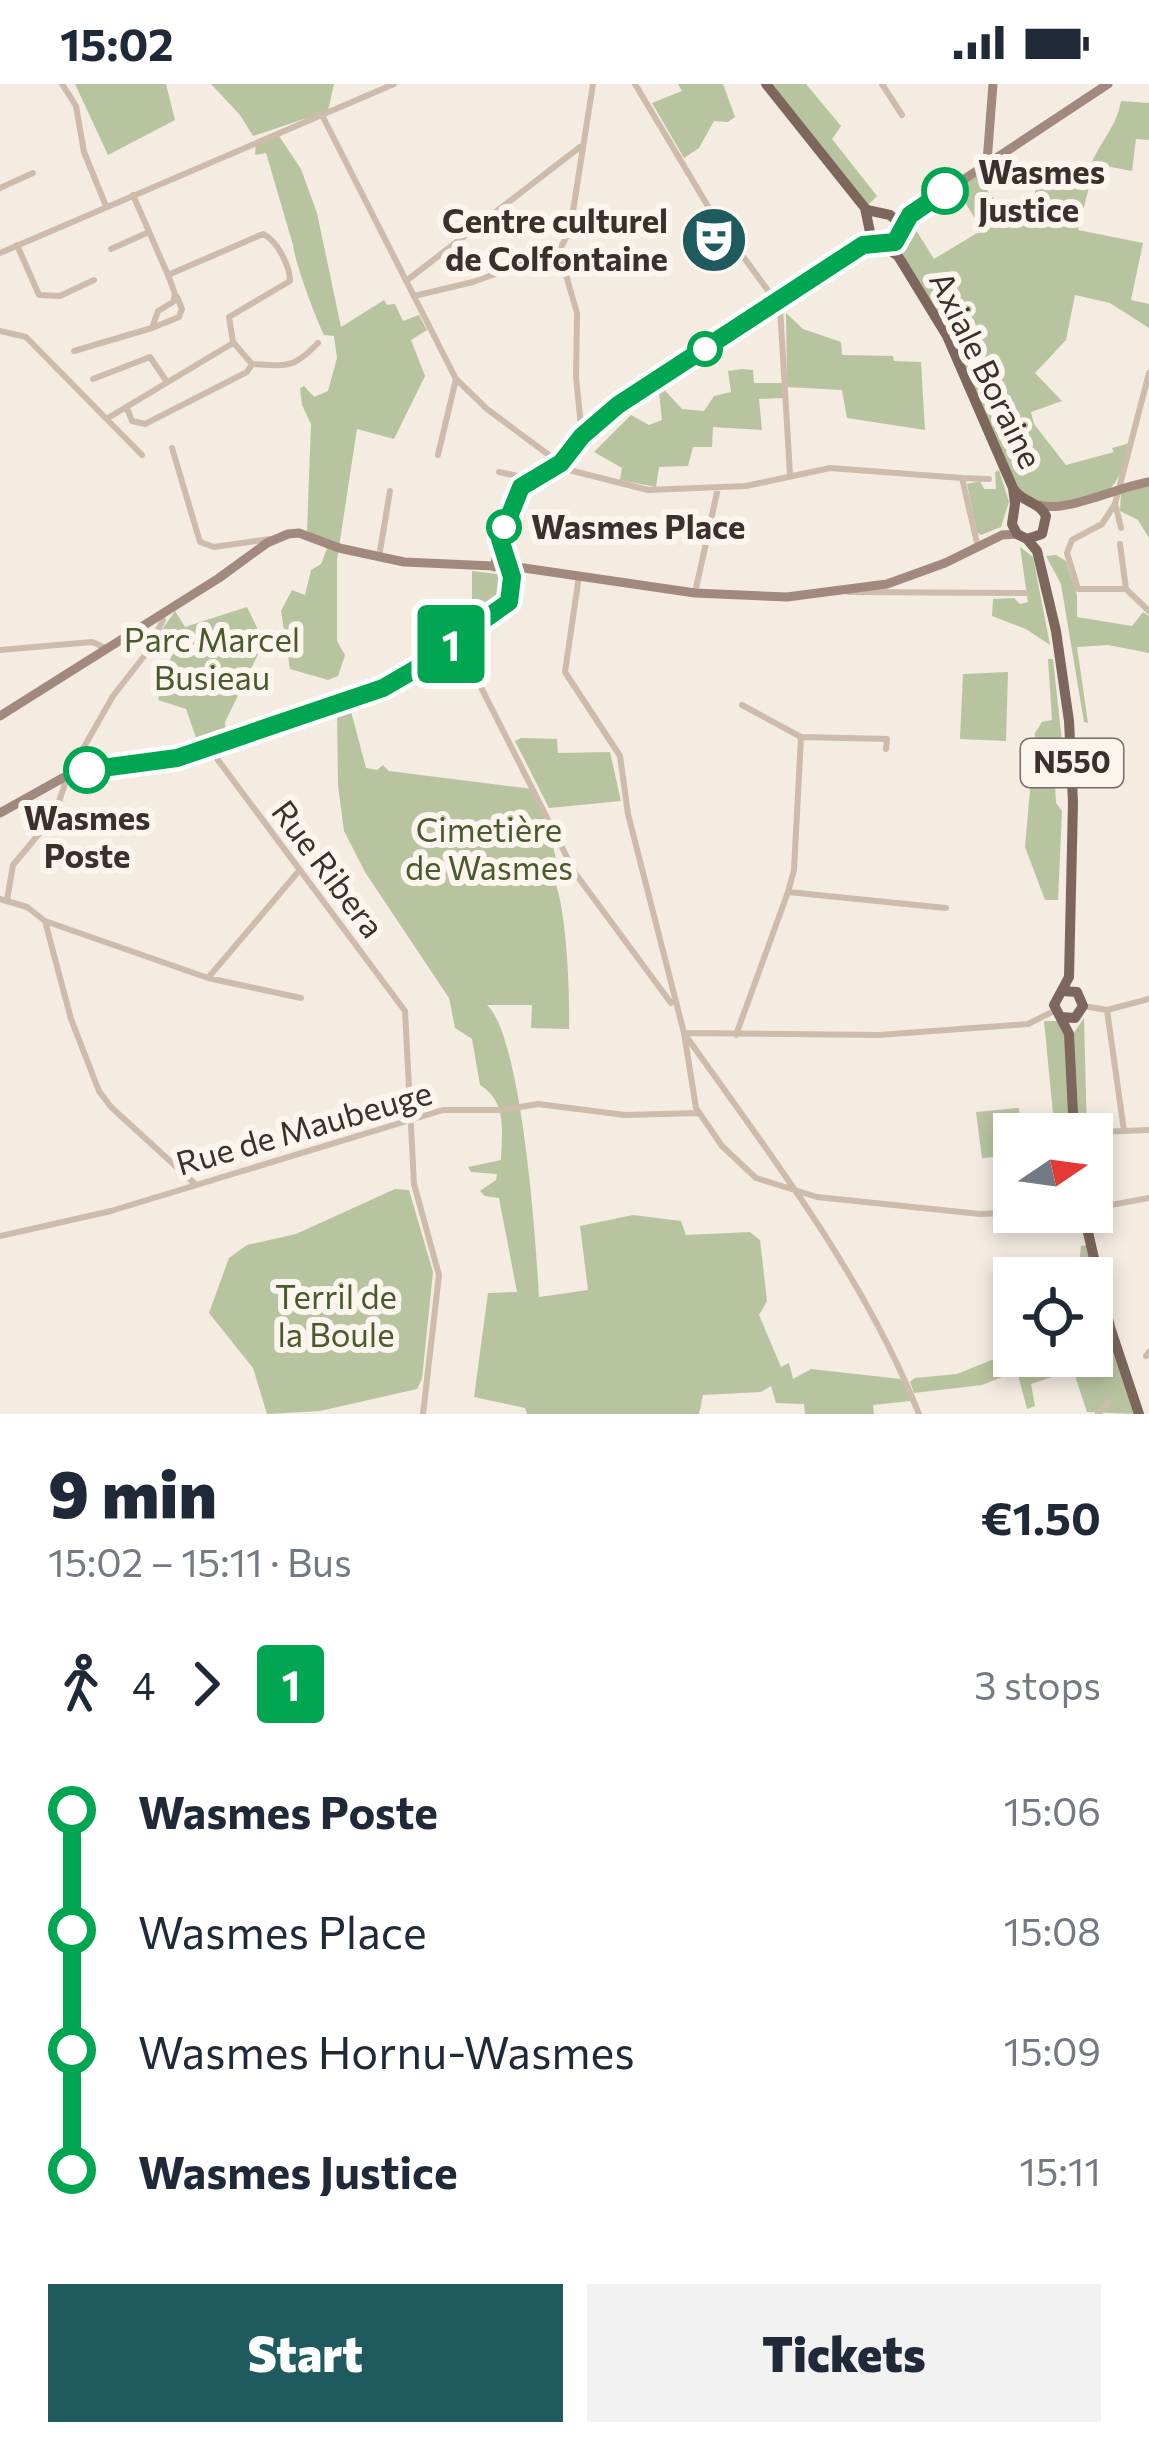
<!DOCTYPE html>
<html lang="en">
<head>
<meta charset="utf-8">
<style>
	body { margin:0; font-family:Commissioner,sans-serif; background:#f2f2f3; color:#1f2937; height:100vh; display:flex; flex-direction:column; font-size:45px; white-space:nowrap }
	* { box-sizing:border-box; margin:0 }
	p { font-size:39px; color:#747a83 }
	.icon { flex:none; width:66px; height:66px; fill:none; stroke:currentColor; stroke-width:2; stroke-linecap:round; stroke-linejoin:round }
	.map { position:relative; height:1330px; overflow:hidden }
	.side { display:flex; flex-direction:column; background:#fff; flex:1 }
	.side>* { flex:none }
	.badge { padding:0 24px; border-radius:9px; font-size:42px; line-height:78px }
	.needle { width:78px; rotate:77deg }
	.fabs { position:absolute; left:993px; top:1029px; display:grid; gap:24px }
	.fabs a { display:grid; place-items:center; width:120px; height:120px; border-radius:0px; background:#fff; box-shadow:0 6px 18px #0003; font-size:60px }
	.map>.badge { position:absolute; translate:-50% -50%; box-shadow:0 0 0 6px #fff }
	.legs { display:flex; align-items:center; gap:18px; height:132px; padding:0 48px; font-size:39px }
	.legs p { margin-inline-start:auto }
	.overview { display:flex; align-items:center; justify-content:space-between; height:204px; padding:0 48px }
	h1 { font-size:66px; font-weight:800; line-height:90px }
	.button { display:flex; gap:24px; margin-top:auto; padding:24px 48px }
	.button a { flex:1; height:138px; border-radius:0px; background:#1f5a5e; color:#fff; font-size:48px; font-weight:800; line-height:138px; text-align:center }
	.button a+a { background:#f2f2f3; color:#1f2937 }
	ul { padding:0 48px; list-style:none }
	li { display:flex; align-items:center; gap:42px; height:120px; font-size:45px }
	li i { display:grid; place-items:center; width:18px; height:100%; margin:0 15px; background:currentColor }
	li i::after { content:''; width:30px; height:30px; margin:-15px; border:9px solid; border-radius:50%; background:#fff }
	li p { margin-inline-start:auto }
	li:first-child i { background:linear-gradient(#0000 50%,currentColor 0) }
	li:last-child i { background:linear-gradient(currentColor 50%,#0000 0) }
	.status { display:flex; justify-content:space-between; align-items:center; height:84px; padding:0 60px; background:#fff; direction:ltr }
	.status svg { height:33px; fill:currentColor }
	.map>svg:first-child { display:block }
	.green { fill:#b8c4a0 }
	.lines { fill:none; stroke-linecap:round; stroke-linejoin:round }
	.street { stroke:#cdbbac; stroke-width:6 }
	.secondary { stroke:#a18a7d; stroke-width:9 }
	.primary { stroke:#7d675c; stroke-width:10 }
	.line-1-casing { stroke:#fff; stroke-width:27 }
	.line-1 { stroke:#00a651; stroke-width:18 }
	.stop-1-dot { fill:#fff; stroke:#00a651; stroke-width:6 }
	.labels { text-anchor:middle; stroke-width:12; stroke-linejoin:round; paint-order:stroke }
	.shield { fill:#fbf5ee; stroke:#756b66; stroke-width:3 }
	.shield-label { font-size:30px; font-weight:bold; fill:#3b302b }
	.stop-label { font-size:33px; font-weight:bold; fill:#3b302b; stroke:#fbf5ee; text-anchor:start }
	.poi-label { font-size:33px; font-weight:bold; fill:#3b302b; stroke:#fbf5ee; text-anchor:end }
	.street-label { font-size:33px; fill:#3b302b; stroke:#fbf5ee }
	.park-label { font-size:33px; fill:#4a5a2e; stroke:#fbf5ee }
</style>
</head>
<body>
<div class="status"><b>15:02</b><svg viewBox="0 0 49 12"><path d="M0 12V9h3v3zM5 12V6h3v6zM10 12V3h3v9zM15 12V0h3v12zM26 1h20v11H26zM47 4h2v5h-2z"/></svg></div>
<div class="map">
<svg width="1149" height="1330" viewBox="0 0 1149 1330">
	<rect width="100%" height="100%" fill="#f4ebe1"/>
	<!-- green -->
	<path class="green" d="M75,0H166L175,36L108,71Z
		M211,0H334L328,27L253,52L240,31Z
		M678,0H723L735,33L728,38L714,37L699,64L684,74L652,19L682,7Z
		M766,0H806L841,42L832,55L877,112L865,124Z
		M1121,17L1149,19V56L1136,55L1132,87L1095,80L1078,146L1143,159L1131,216L1149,220V244L1110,219L1075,211L1066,256L1035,289L1062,317L1031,328L1034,340L1066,381L1114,368L1112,364L1130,359C1126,375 1120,398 1107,407C1084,422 1036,426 1018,404L901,166L909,135L934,175L982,146L957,105L976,92L1012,138L1033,121L1039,83L1088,89C1096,61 1116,46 1121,17Z
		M277,49L301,85L317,129L341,243L384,216L387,221L395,220L403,237L419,231L427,246L411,256L425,292L394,355L357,345L337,476V557L345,571L338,592L328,596L290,585L281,527L292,506L305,511L311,486L321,480L328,462L307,447L311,340L302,321L300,304L304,302L314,313L328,307L337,274L334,252L324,251C316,235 294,176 293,161L266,69L255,71L256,58Z
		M786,229L803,245L841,258L842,271L893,272L894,277L921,278L925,346L847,334L842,306L787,303Z
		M742,285L753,286L754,299H784L783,314L759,315L762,346L713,343L712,363H693L688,382L659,383L656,403L620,396L622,384L594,368L631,331L649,341L662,336L658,299L682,325L704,327L714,312L731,308L728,287Z
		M999,386L1009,418L1001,443L981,451L977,448L967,400L980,397L984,405H996L995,388Z
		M1149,398V454L1138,436L1120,427L1121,409Z
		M1020,463L1033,473L1050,561L1026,545L992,532L993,515L1014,514L1020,520L1028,518Z
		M1056,471L1066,477L1077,511V533L1132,542L1143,528L1149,532V569L1108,561L1077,563L1088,639L1084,638L1061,500L1046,472Z
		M472,487L505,491L507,509L502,519L484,527L472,521Z
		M247,523L264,558L225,638L226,653L200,665L186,625L158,616L174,563L161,547L175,527L185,543Z
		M1048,575H1053L1063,667L1054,682L1056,719L1062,727L1058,816H1045L1025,763L1035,649L1042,638L1052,636Z
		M1008,588L1006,657L960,655L963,590Z
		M349,620L366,684L377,686L383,681L389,687L533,705C545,735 556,762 558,794L554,795C567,826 570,911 569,945L531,944L532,921H487C522,953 536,1158 539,1213L588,1206L580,1142L633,1131L681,1137L686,1151L750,1148L760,1156L767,1217L759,1231L781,1283L789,1279L793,1295L811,1285L901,1295L911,1317L873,1321L874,1330H805L804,1320L776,1319L771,1302L761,1308L703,1311L699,1330H527L525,1324L474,1313L488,1209L517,1208L499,1114L485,1112L480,1107L496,1096L497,1090L471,1088L468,1083L501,1076C502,1045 507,1018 480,1001L472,955L455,944L449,914L365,788L344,747L338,702L337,624Z
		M521,654L557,655L558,669L610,668L621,717L549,724L515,657Z
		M1084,934L1087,1050H1055L1044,937H1057L1073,950Z
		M1019,1024L1021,1050H1014V1071L982,1074L976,1028Z
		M395,1105L409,1106L433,1188L422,1295L417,1305L320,1327L267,1330L253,1284L209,1229L229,1174L247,1161L296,1150Z
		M1087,1161L1107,1251L1135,1330L1087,1328L1073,1286L1031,1300L1035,1322L1027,1325L1017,1287L982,1301L914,1309L910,1298L915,1294L957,1290L1014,1267V1272H1092V1194L1078,1192L1081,1162Z"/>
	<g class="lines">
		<!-- street -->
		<path class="street" d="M62,0L76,22L84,68L106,122
			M635,0L715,134L780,223L790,391
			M882,0L902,31
			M322,31L456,295L487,325L569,386L648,406L746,402L830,384L962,394L978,463
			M0,104L33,89
			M133,111L168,191
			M17,161L39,211L60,212L94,196
			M111,165L149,148
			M0,169L394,0
			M406,197L580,63
			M414,212L473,198L559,167
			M152,244L179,233L182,225L177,213
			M0,247L26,253L142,371
			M74,267L152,244L158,227L173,218L175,210L168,191L263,150C277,156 290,182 290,197L229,233L233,258L252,280C287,282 293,285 318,259
			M93,295L150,273L167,298
			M127,324L132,337L145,340L247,288L252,280
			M108,334L233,259
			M582,352L576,293L577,229L559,167L570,146L593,0
			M172,364L200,458L214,463L270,455
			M438,371L456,295
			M499,388L518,392
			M962,394L989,395
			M1116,423L1121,444
			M1120,460L1126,505L1149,527
			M379,473L390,407
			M579,492L565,588L620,672L628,730L684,949L696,1024L722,1062L756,1094L817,1113L980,1130L1032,1128
			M1126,505H1078L1067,469L1072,456L1102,440L1115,420L1149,289
			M849,508L1025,509
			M695,509L718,404
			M457,556L575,789L671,919
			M0,566L92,558L108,565
			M742,621L801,653
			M209,664L405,927L414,1100L439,1191L423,1330
			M788,808L794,786L801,653L887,655L886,665
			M0,815L27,823L45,837L71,935L99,1007L111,1023L194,1099
			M7,816L13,781L54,732L68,691L113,612L145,571L163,536L162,531
			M45,837L208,894L301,914
			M208,894L298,788
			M1083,922L1107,926L1149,915
			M1107,926L1124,1047L1149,1046
			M684,949L879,951L1028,940L1054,927
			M736,951L788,808L946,824
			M686,952C772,1073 864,1192 919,1330
			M1099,1048L1124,1047
			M1100,1123L1149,1114
			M0,1152L111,1127L443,1026H502L538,1020L625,1031L698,1029
			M1146,1272L1149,1268
			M1098,1330L1108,1318"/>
		<!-- secondary -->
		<path class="secondary" d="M987,78L993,0
			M900,147L910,131L1108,0
			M512,420L521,403L561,379L582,352L618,321L864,161L877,160
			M1039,421C1067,429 1117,403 1149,398
			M494,483L516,395L543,389
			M0,632L219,494L267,459L288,450L299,449L339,464L404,478L517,483L695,509L787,513L887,500L945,479L1002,451L1017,450
			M0,729L68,691L177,674L383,604L416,585L509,518L512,493L500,455"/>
		<!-- primary -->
		<path class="primary" d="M766,0L865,124L871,153L898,172L947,252L1013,404C1022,419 1039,417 1046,432L1042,450L1027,455
			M867,126L890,131L899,139L898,154L884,162
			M1013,404L1015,420L1012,440L1017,450L1027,455L1037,467L1056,547L1069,637L1073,718L1069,893L1054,921L1069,950L1074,1050
			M1061,933L1075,934L1083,922L1077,908L1062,907
			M1070,1128L1078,1143H1092L1100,1127L1092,1115
			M1087,1144L1110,1243L1139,1330"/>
	</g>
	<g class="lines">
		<defs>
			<path id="line-1" d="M87,686L177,674L383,604L414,586L509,518L512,493L500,455L521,403L561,379L582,352L618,321L863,161L895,158L910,131L945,107"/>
		</defs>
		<!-- line-1 casing -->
		<use href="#line-1" class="line-1-casing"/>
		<!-- line-1 -->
		<use href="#line-1" class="line-1"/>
	</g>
	<!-- icons -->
	<defs>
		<symbol id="theatre-disc" viewBox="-11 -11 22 22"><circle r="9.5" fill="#1f5a5e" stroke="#fbf5ee"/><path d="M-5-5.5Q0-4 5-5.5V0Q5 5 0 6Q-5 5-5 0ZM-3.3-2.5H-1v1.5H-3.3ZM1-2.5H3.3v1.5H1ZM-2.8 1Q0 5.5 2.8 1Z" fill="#fff"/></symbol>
	</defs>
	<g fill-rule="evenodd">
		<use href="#theatre-disc" x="676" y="118" width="76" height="76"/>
	</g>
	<!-- markers -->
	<g class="stop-1-dot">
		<circle cx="945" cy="107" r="21"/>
		<circle cx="705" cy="265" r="15"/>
		<circle cx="504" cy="443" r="15"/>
		<circle cx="87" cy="686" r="21"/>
	</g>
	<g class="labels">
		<!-- shield labels -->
		<rect class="shield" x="1021" y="655" width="102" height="48" rx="9"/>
		<g class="shield-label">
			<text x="1072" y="689">N550</text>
		</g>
		<!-- stop labels -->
		<g class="stop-label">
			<text x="978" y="100">Wasmes<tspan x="978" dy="38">Justice</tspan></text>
			<text x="531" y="455">Wasmes Place</text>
			<text x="87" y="746" text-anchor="middle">Wasmes<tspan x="87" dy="38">Poste</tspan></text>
		</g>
		<!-- poi labels -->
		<g class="poi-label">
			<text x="668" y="149">Centre culturel<tspan x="668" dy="38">de Colfontaine</tspan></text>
		</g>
		<!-- street labels -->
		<g class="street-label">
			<text transform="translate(986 286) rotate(64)" y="12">Axiale Boraine</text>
			<text transform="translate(328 785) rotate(53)" y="12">Rue Ribera</text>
			<text transform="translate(304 1044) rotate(-16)" y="12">Rue de Maubeuge</text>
		</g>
		<!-- park labels -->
		<g class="park-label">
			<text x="212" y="568">Parc Marcel<tspan x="212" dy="38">Busieau</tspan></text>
			<text x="489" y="758">Cimetière<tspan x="489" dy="38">de Wasmes</tspan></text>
			<text x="336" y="1225">Terril de<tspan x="336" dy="38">la Boule</tspan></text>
		</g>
	</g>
</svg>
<div class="fabs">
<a><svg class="needle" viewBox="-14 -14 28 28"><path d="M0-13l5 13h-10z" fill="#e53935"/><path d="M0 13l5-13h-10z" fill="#747a83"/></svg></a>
<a><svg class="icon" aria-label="locate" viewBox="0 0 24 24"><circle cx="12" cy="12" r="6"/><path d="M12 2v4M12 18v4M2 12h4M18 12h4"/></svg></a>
</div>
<b class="badge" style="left:451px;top:560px;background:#00a651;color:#fff">1</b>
</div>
<section class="side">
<div class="overview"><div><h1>9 min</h1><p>15:02 – 15:11 · Bus</p></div><b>€1.50</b></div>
<div class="legs"><svg class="icon" aria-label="walk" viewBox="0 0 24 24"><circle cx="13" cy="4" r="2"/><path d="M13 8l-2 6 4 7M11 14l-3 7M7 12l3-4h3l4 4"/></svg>4<svg class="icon" aria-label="forward" viewBox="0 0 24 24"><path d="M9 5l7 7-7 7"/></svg><b class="badge" style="background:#00a651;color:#fff">1</b><p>3 stops</p></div>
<ul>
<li><i style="color:#00a651"></i><b>Wasmes Poste</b><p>15:06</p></li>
<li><i style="color:#00a651"></i><span>Wasmes Place</span><p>15:08</p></li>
<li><i style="color:#00a651"></i><span>Wasmes Hornu-Wasmes</span><p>15:09</p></li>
<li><i style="color:#00a651"></i><b>Wasmes Justice</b><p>15:11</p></li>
</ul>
<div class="button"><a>Start</a><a>Tickets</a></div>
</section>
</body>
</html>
